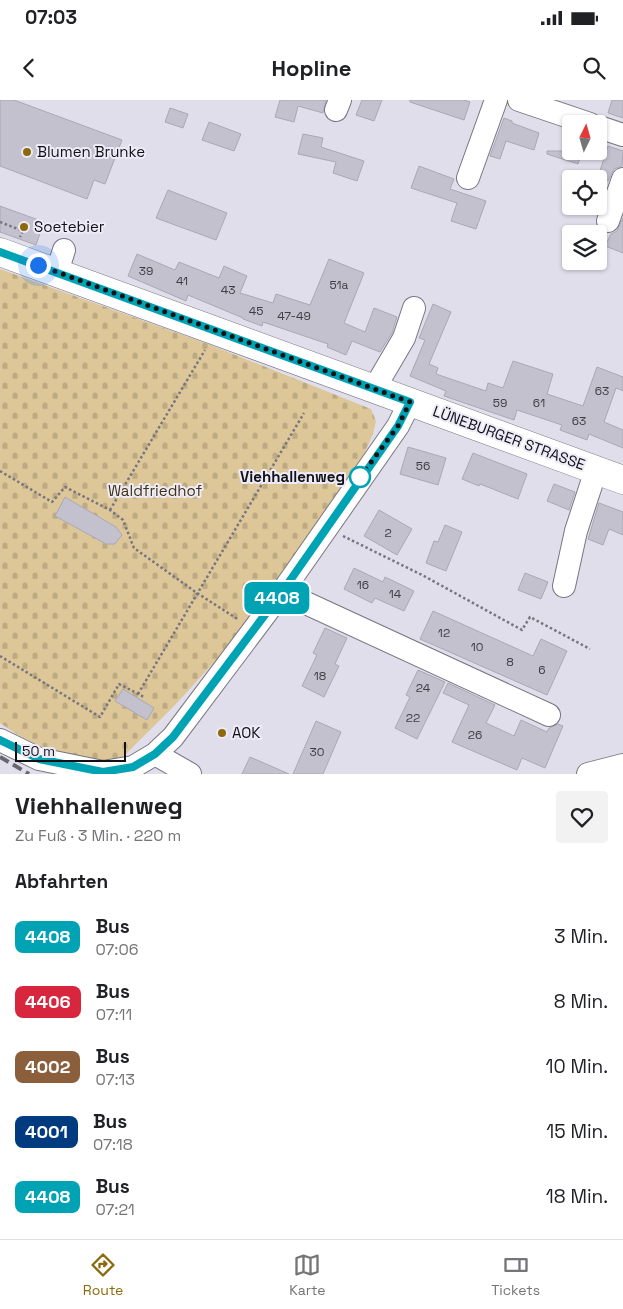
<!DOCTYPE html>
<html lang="de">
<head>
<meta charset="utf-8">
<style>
	body { margin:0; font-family:"Space Grotesk",sans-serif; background:#f2f2f2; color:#202124; height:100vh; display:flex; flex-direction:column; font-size:19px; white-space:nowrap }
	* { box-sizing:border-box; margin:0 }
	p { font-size:16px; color:#757577 }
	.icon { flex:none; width:28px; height:28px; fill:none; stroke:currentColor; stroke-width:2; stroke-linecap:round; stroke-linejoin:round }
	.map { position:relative; height:674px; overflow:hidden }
	.side { display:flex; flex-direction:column; background:#fff; flex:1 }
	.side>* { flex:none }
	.badge { padding:0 10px; border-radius:8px; font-size:18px; line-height:32px }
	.needle { width:32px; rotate:5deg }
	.buttons { position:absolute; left:562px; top:15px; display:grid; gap:10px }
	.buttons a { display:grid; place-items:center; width:45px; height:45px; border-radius:5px; background:#fff; box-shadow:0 1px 4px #0004; font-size:25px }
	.scale { position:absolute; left:15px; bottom:12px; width:111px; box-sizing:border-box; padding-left:5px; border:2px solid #121116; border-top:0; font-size:14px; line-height:18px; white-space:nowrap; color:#121116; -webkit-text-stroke:4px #eeebf8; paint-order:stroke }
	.you { position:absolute; width:25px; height:25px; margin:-12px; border:4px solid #fff; border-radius:50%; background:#1a73e8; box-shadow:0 0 0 8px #1a73e833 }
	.map>.badge { position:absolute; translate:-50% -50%; box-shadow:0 0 0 2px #fff }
	h2 { padding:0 15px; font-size:19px; line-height:45px }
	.round { display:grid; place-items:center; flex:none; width:52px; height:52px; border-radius:5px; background:#f2f2f2 }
	.overview { display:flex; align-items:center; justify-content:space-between; height:85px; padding:0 15px }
	h1 { font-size:24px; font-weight:700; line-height:38px }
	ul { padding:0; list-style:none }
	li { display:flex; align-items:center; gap:15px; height:65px; padding:0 15px }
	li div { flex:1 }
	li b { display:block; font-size:19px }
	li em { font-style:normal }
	li .badge { min-width:55px; font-weight:700; text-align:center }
	.status { display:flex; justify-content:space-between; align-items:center; height:35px; padding:0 25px; background:#fff; direction:ltr }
	.status svg { height:14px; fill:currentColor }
	header { display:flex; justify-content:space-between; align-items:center; height:65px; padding:0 15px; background:#fff; font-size:22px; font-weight:700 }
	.tab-bar { display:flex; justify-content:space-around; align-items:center; height:70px; border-top:1px solid #e0e0e0; background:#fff; font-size:14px; color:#757577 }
	.tab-bar a { display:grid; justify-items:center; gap:2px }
	.tab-bar .active { color:#8c6a0b }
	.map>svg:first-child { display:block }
	.cemetery { fill:url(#cemetery-stones) }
	.building { fill:#c4c1ce; stroke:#aaa8b5 }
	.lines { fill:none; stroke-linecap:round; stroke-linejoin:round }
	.minor-casing { stroke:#787682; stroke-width:24 }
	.major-casing { stroke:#787682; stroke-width:29 }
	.path { stroke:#77757e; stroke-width:2.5; stroke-dasharray:2.5 2.5; stroke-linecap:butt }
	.minor { stroke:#fff; stroke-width:22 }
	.major { stroke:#fff; stroke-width:28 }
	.rail { stroke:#67666e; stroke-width:4; stroke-dasharray:10 5; stroke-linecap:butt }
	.line-casing { stroke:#fff; stroke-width:11 }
	.line { stroke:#00a3b4; stroke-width:8 }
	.walk { stroke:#121116; stroke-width:5; stroke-dasharray:0 9 }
	.poi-dot { fill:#8c6a0b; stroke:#eeebf8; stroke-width:2 }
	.stop-dot { fill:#fff; stroke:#00a3b4; stroke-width:2.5 }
	.labels { text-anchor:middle; stroke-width:4; stroke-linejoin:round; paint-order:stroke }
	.number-label { font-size:12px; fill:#3e3d44 }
	.poi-label { font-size:15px; fill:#121116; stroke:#eeebf8; text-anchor:start }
	.street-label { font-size:15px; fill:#121116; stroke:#eeebf8 }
	.stop-label { font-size:15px; font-weight:bold; fill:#121116; stroke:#eeebf8; text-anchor:end }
	.park-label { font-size:15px; fill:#403211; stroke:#eeebf8 }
</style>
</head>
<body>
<div class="status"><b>07:03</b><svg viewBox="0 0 49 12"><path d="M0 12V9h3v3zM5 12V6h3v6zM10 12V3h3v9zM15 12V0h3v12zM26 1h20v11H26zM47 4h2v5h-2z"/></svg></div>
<header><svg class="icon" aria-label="back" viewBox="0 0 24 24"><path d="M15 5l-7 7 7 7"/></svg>Hopline<svg class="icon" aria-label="search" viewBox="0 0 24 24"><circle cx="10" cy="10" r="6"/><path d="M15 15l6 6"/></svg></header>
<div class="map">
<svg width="623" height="674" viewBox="0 0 623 674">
	<defs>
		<pattern id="cemetery-stones" width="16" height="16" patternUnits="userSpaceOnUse" patternTransform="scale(1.25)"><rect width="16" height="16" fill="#ddc799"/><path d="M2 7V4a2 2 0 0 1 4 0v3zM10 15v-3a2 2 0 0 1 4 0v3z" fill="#bdaa83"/></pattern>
	</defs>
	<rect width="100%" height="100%" fill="#e0deeb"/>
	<!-- cemetery -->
	<path class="cemetery" d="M0,169L208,244L371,309L376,321L373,334L364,354L275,491L229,546L175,605L122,658L99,663L47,649L21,637L0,623Z"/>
	<!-- building -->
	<path class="building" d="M0,0H14L122,40L105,84L94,80L87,99L0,66Z
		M280,0H326L323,13L298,6L294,22L275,17Z
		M362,0H382L374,21L356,15Z
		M410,0H464L470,2L464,20L410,2Z
		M612,0H623V18L608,13Z
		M170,8L188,14L183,28L165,22Z
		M504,18L512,21V23L539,33L534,50L506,41L500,59L490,56Z
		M209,22L241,34L234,51L202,40Z
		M303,34L323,38L321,47L364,61L357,81L333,73L336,62L298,54Z
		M608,46L623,51L622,66L614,69L608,81L598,77Z
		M547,51H582L578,64L547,54Z
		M419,66L454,79L450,89L486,101L476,129L451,121L457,103L411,88Z
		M168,90L227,113L216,140L156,118Z
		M0,106L44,122L36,145L0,132Z
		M623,118V153L605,146L611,134L617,131Z
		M137,154L175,170L179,162L219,178L224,166L247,176L240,193L273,203L276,194L310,205L329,159L364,173L344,223L365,232L374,208L397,217L392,233L380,252L352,241L346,255L327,247L328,244L263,222L262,226L243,219V218L188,195L186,201L128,176Z
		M433,204L451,212L429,264L438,268L436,274L486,291L488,283L503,288L513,261L553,274L547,294L583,306L597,267L623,277V291L616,288L604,322L623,330V348L589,334L587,340L560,330L562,325L517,310L514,320L444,296L446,291L410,276L425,240L419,238Z
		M408,347L446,358L438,385L400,374Z
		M473,353L527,374L518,399L480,384L479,386L462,379Z
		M554,384L575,392L569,410L547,401Z
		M65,397L116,427L122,435L115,444H106L55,416Z
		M599,403L623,412V435L609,429L603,445L588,439Z
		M379,410L412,429L397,455L364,436Z
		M445,425L462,432L446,471L426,463L434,441L438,442Z
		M354,468L383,482L385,477L414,491L404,511L375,498L372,503L344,489Z
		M525,473L548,482L541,499L518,490Z
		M433,511L533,556L541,539L567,551L547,595L420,539Z
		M325,528L347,538L335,564L339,566L324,597L302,586L317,555L313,553Z
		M418,570L445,582L417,639L395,628L410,597L406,595Z
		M448,583L495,605L486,623L514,636L521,620L547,632L549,628L558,624L563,626L545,668L522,658L517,670L452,642L469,605L443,593Z
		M123,589L154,608L147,620L115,601Z
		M316,621L341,632L323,674H293Z
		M250,657L289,674H242Z"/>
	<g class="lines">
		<defs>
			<path id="minor" d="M519,0L590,24
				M336,10L340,0
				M599,27L623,35
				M468,78L496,0
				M608,121L623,79
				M57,172L64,150
				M374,289L404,238L414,208
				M564,486L576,431L596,370
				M282,492L549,615
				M0,640L39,659L103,672L133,667L155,654L173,637L282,492L398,326L410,302
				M155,654L190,674
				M588,674L623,665"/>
			<path id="major" d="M0,152L623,380"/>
		</defs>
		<!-- minor casing -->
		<use href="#minor" class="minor-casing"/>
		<!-- major casing -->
		<use href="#major" class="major-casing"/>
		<!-- path -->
		<path class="path" d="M0,122L23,131L20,137
			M0,371L52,402L65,387L110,410L123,420L134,448L197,493L239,520
			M110,410L205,250
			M343,436L424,476L522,530L530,517L590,549
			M0,556L100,617L119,584L144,597
			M138,594L304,313"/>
		<!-- minor -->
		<use href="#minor" class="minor"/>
		<!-- major -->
		<use href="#major" class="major"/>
		<!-- rail -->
		<path class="rail" d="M0,657L29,674"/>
	</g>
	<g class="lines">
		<defs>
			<path id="line" d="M0,152L410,302L398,326L282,492L173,637L155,654L133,667L103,672L39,659L0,640"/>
		</defs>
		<!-- line casing -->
		<use href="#line" class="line-casing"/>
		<!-- line -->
		<use href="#line" class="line"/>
		<!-- walk -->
		<path class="walk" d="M38,165L410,302L398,326L360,377"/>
	</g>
	<!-- markers -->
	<g class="poi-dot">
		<circle cx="27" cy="52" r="5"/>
		<circle cx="24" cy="127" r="5"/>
		<circle cx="222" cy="633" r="5"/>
	</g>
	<circle class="stop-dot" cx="360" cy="377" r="10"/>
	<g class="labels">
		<!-- number labels -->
		<g class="number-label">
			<text x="146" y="175">39</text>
			<text x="182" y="185">41</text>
			<text x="339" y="189">51a</text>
			<text x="228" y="194">43</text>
			<text x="256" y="215">45</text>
			<text x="294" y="220">47-49</text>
			<text x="602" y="295">63</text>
			<text x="500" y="307">59</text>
			<text x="539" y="307">61</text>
			<text x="579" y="325">63</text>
			<text x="423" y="370">56</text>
			<text x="388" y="437">2</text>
			<text x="363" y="489">16</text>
			<text x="395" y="498">14</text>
			<text x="444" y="537">12</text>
			<text x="477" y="551">10</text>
			<text x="510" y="566">8</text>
			<text x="542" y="574">6</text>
			<text x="320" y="580">18</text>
			<text x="423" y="592">24</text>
			<text x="413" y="622">22</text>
			<text x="475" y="639">26</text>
			<text x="317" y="656">30</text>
		</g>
		<!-- poi labels -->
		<g class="poi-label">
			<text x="37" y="57">Blumen Brunke</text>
			<text x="34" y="132">Soetebier</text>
			<text x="232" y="638">AOK</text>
		</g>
		<!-- street labels -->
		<g class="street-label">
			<text transform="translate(509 338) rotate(20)" y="5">LÜNEBURGER STRASSE</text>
		</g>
		<!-- stop labels -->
		<g class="stop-label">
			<text x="345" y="382">Viehhallenweg</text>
		</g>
		<!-- park labels -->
		<g class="park-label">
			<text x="155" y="396">Waldfriedhof</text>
		</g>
	</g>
</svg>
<div class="buttons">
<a><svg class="needle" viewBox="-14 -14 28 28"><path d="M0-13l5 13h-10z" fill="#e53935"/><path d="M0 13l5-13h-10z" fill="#757577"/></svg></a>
<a><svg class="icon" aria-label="locate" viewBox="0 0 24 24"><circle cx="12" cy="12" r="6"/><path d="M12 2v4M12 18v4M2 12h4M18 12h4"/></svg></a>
<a><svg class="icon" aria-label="layers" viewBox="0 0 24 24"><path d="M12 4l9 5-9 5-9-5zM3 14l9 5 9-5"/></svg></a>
</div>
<div class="scale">50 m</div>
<div class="you" style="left:38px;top:165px"></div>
<b class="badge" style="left:277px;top:498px;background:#00a3b4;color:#fff">4408</b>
</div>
<section class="side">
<div class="overview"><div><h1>Viehhallenweg</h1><p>Zu Fuß · 3 Min. · 220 m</p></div><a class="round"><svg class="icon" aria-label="heart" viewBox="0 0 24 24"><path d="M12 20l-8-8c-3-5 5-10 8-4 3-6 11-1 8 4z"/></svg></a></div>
<h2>Abfahrten</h2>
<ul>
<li><span class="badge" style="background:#00a3b4;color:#fff">4408</span><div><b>Bus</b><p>07:06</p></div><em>3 Min.</em></li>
<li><span class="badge" style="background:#d7263d;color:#fff">4406</span><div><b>Bus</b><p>07:11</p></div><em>8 Min.</em></li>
<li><span class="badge" style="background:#8b5e3c;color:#fff">4002</span><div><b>Bus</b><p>07:13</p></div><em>10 Min.</em></li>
<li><span class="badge" style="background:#003b80;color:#fff">4001</span><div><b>Bus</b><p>07:18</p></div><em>15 Min.</em></li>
<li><span class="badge" style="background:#00a3b4;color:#fff">4408</span><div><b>Bus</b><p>07:21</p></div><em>18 Min.</em></li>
</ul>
</section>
<nav class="tab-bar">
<a class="active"><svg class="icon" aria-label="directions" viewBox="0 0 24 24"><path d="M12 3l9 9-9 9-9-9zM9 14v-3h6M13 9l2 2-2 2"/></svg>Route</a>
<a><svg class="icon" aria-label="map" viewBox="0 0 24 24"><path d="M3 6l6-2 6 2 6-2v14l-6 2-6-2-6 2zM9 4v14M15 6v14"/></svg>Karte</a>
<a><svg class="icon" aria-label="tickets" viewBox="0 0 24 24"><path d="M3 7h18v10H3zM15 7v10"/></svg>Tickets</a>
</nav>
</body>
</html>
